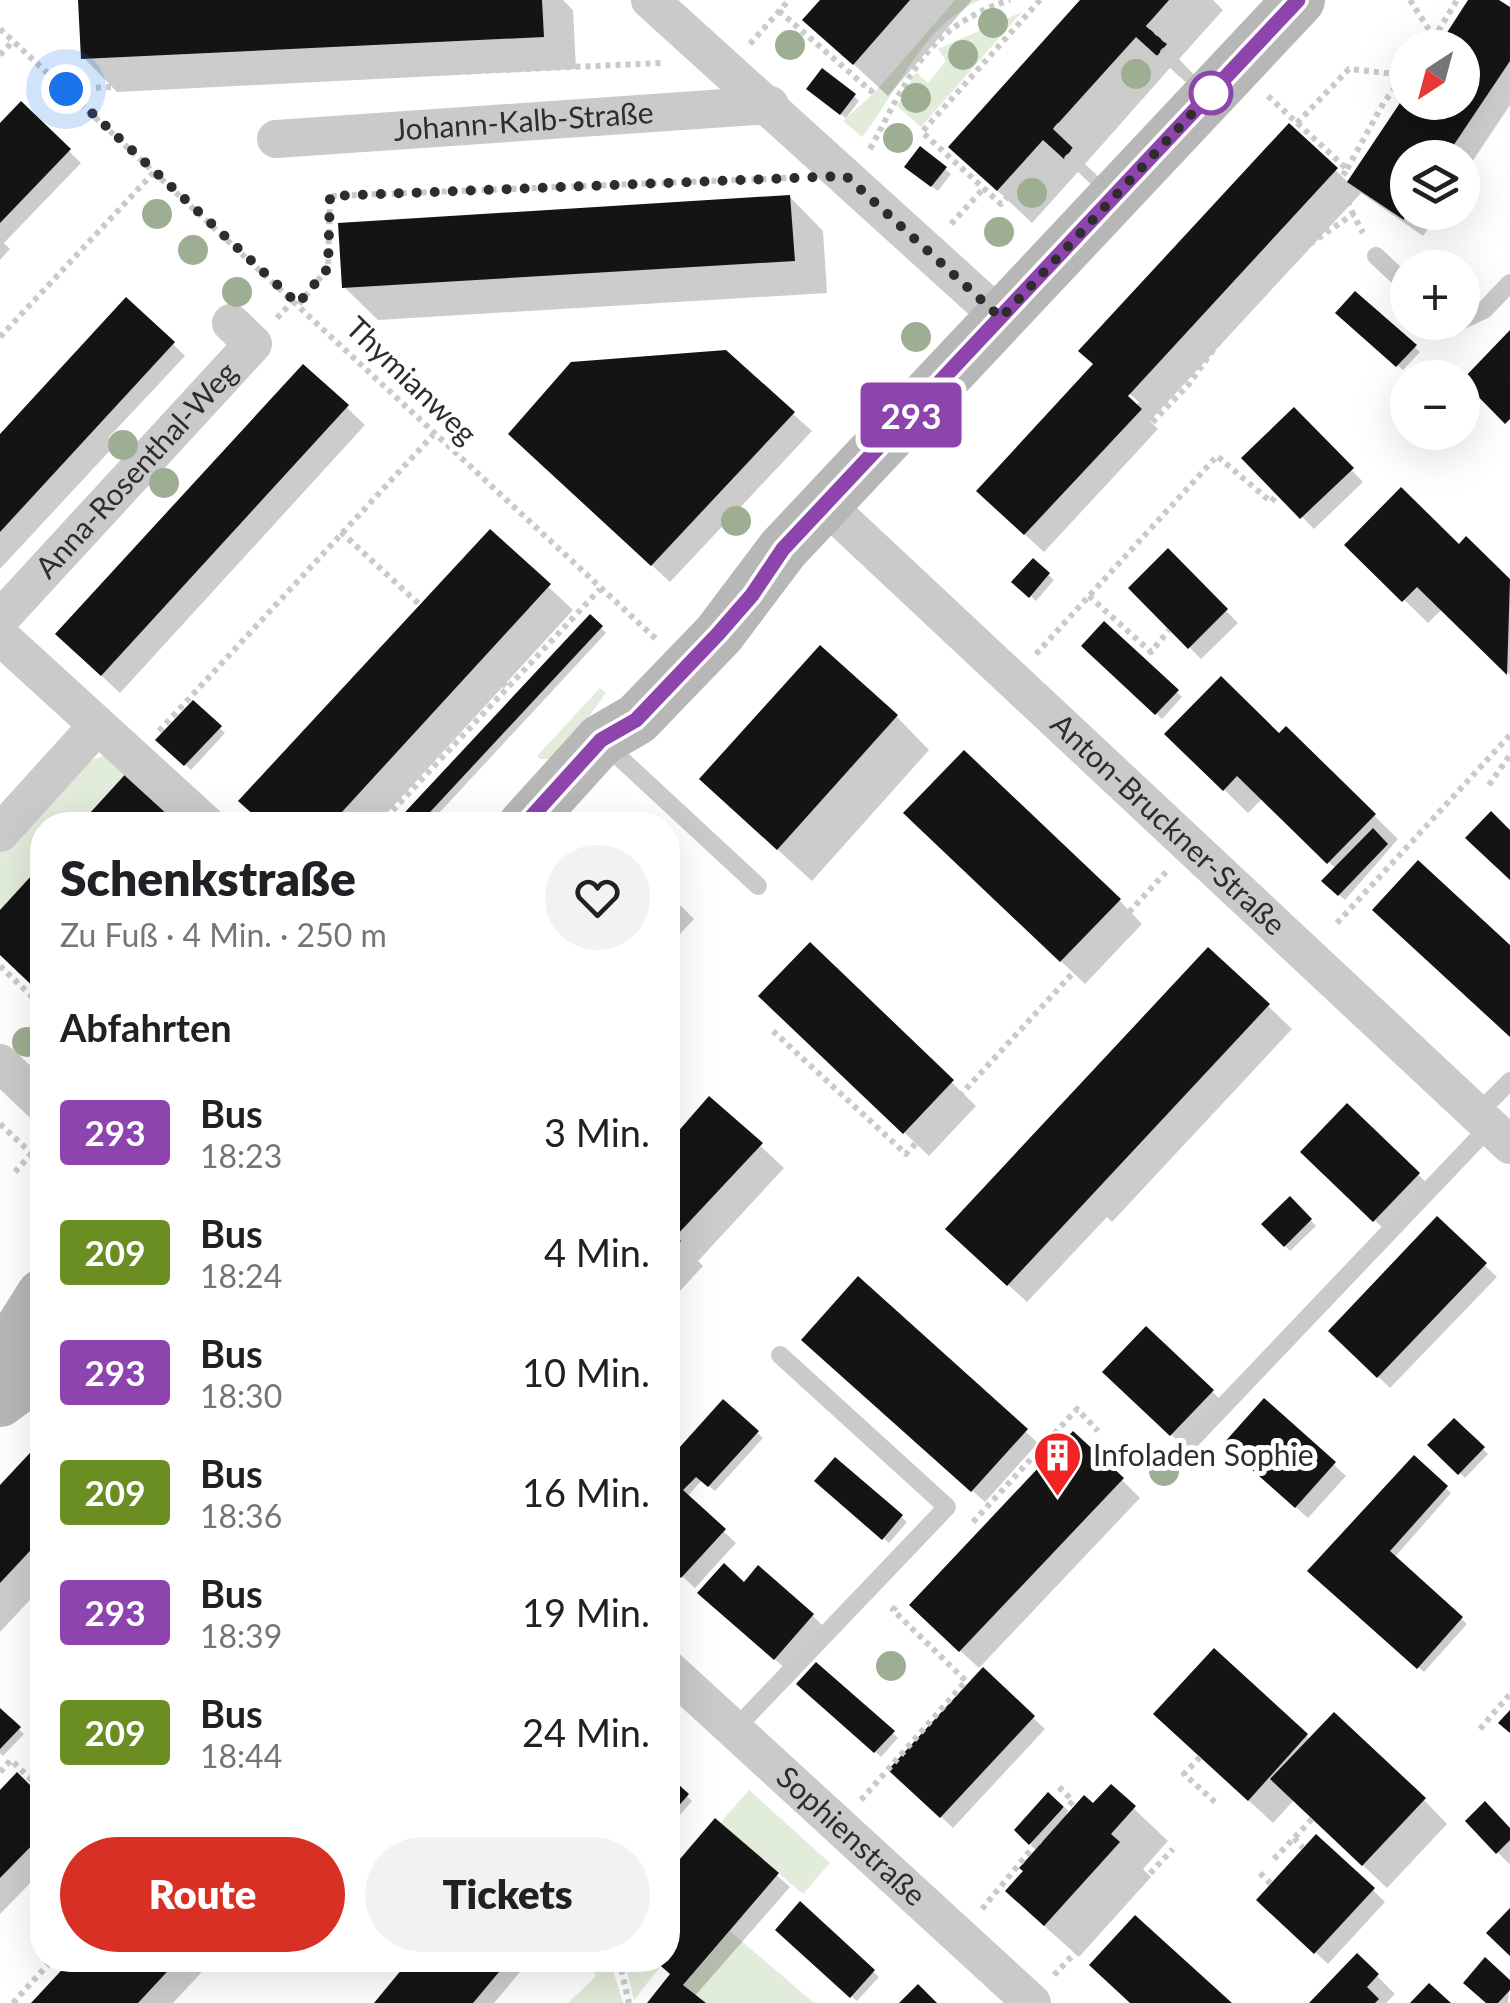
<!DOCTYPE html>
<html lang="de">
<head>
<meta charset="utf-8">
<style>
	body { margin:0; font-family:Lato,sans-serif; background:#f2f2f2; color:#202124; height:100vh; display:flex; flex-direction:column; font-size:38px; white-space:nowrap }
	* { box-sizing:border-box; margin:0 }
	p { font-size:32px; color:#757577 }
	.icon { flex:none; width:55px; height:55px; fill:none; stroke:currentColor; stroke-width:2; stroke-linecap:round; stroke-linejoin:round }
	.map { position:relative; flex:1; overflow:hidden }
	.details { position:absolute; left:30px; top:812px; width:650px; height:1160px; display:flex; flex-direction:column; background:#fff; border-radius:40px; box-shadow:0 10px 40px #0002 }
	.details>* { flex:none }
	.badge { padding:0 20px; border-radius:8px; font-size:35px; line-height:65px }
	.needle { width:65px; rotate:216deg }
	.tools { position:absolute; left:1390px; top:30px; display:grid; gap:20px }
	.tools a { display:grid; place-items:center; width:90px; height:90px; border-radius:50%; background:#fff; box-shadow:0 10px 40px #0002; font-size:50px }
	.you { position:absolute; width:50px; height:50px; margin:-25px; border:8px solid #fff; border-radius:50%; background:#1a73e8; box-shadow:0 0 0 15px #1a73e833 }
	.map>.badge { position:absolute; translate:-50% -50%; box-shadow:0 0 0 5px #fff }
	h2 { padding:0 30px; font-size:38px; line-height:90px }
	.round { display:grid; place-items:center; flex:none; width:105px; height:105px; border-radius:52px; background:#f2f2f2 }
	.headline { display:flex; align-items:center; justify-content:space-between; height:170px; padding:0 30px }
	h1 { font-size:48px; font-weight:800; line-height:75px }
	.primary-button { display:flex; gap:20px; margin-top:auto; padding:20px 30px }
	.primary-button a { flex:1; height:115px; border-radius:60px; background:#d93025; color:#fff; font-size:40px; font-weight:800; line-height:115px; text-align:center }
	.primary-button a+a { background:#f2f2f2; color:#202124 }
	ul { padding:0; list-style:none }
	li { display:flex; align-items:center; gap:30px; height:120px; padding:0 30px }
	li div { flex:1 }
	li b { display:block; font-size:38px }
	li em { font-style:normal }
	li .badge { min-width:110px; font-weight:700; text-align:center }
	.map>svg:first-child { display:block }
	.green { fill:#e2ecda }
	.shadow { fill:#0003; fill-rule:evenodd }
	.building { fill:#141414 }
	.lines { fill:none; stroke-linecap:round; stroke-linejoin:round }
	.path { stroke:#cacaca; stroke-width:6; stroke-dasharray:5 5; stroke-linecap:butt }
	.lane { stroke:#cacaca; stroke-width:18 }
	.street { stroke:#cacaca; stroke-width:38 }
	.secondary { stroke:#b7b7b7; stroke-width:52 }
	.tree { fill:#9dae92 }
	.line-casing { stroke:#fff; stroke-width:22 }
	.line { stroke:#8e44ad; stroke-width:15 }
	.walk { stroke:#2d2d2d; stroke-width:10; stroke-dasharray:0 18 }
	.stop-dot { fill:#fff; stroke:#8e44ad; stroke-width:5 }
	.labels { text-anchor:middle; stroke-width:10; stroke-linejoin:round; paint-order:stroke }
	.street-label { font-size:30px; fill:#2d2d2d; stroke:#fff }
	.poi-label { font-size:30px; fill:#2d2d2d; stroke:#fff; text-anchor:start }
</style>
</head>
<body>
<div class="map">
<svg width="1510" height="2003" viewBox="0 0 1510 2003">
	<rect width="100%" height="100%" fill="#fff"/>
	<!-- green -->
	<path class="green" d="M955,0H980C920,28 901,88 862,137L843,121L876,91Z
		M1022,12L921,127L897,106L916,72L928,83L946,61L938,49Z
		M600,688L606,693L558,759H540L537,756Z
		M105,756L131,768L79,825H42V864L0,910V853L85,761Z
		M749,1790L830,1863L803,1894L720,1823Z
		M730,1931L814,2003H706L684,1985Z
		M584,1960H610L623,2003H568L596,1976Z
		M624,1960H650L659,1968L634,2000Z"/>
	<!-- shadow -->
	<path class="shadow" d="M81,0H563L573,10L576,69L117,92L84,58Z
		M824,0H972L888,96L806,20Z
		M1083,0H1213L1223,10L1179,59L1198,79L1191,87L1170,68L1085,164L1105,183L1098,191L1078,172L1032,223L951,147Z
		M1471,0H1495L1510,10V105L1462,177V158H1408V212H1439L1423,236L1361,193L1150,421L1158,429L1044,552L997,509L1096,365L1289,126L1349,183L1408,102H1462ZM1097,365L1139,402L1136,406Z
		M814,94L854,96L859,101L846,118Z
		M21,104L81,163L4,243L10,249L0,260V127Z
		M921,149L951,174L938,191L913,172Z
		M790,197L823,231L827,293L378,320L344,287Z
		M1355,295L1420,352L1403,370L1338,313Z
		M173,344L185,356L109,437L116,444L0,569V437Z
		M725,353L812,431L670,582L529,452Z
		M304,367L365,425L120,693L76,652Z
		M1294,410L1363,482L1314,529L1244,458Z
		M490,532L573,610L376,825H266Z
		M1466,540L1510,583V675L1442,609L1428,623L1348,545L1459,547Z
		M1168,552L1238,623L1201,659L1131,588Z
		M1033,561L1054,580L1036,601L1015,582Z
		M590,617L606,633L428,825H397Z
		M1104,624L1182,697L1162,719L1084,646Z
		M193,703L225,733L191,770L159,740Z
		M896,716L929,750L812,881L736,812Z
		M1286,729L1398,839L1345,900L1324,881L1336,869L1263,798L1248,813L1168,734L1279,736Z
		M930,837L1119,900L1142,924L1085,984Z
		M42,868V993L0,953V914Z
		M668,893L694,919L668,947Z
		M810,945L976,1106L929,1156L785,1019Z
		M1268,1006L1292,1029L1112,1222L1107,1217L1027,1302L967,1247Z
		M710,1099L784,1168L698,1261L703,1266L668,1304V1147Z
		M1347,1107L1430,1186L1387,1232L1304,1152Z
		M1290,1199L1316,1226L1290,1251L1264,1224Z
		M1437,1220L1497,1277L1390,1388L1331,1331Z
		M858,1279L1038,1443L985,1502L816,1351Z
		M1146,1329L1224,1403L1183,1446L1106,1372Z
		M1264,1401L1346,1476L1308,1518L1238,1456Z
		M723,1403L763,1438L715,1491L702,1480L687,1497L736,1543L695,1588L668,1563V1442L679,1452Z
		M1454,1421L1488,1454L1465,1478L1431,1445Z
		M42,1444V1587L0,1632V1489Z
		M1414,1459L1451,1493L1394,1558L1467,1624L1424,1672L1310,1571Z
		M835,1460L907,1522L889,1543L822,1486Z
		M1122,1480L1140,1498L979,1668L930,1623Z
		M744,1585L812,1615L824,1627L787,1670L733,1623Z
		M1214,1651L1311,1740L1424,1800L1447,1824L1387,1888L1294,1800L1273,1823L1180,1737Z
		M816,1665L898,1738L881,1757L799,1684Z
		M983,1671L1045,1729L953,1828L892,1770Z
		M0,1712L24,1734L3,1756L0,1753Z
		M17,1776L42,1800V1871L0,1914V1793Z
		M668,1778L692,1801L672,1824L668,1821Z
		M1111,1787L1168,1841L1143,1869L1151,1877L1079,1957L1042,1924L1038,1850L1017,1830L1049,1796L1069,1816L1094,1807Z
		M715,1821L790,1887L694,1997L701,2003H650L673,1975L656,1960H668V1876Z
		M1468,1821L1510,1831V1863L1509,1864Z
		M1373,1890L1385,1902L1328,1964L1271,1911Z
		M801,1905L879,1977L857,2001L779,1930Z
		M1357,1956L1395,1994L1386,2003H1312Z
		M74,1960H213L173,2003H34Z
		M407,1960H530L494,2003H378L410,1963Z
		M1510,1983L1508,2003H1489Z"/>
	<!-- building -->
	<path class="building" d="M78,0H542L544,37L81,59Z
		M820,0H910L853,65L802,20Z
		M1080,0H1169L1146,26L1167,44L1157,56L1136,37L1053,129L1073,148L1064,159L1043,140L997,191L948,147Z
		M1468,0H1499L1510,7V61L1445,158H1408L1404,220L1347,182L1408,91V102H1462V48H1437Z
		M822,68L856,94L840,115L806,89Z
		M21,101L71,149L0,223V123Z
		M1289,123L1338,168L1128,396L1142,409L1024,535L976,491L1093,364L1078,351Z
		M920,146L947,167L931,187L904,167Z
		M790,195L795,261L342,288L338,223Z
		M1355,291L1417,345L1396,367L1335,313Z
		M126,297L175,342L0,532V434Z
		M1510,330V419L1505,424L1462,380Z
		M726,350L795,412L651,566L508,434L571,362Z
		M303,364L349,405L101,676L55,634Z
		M1294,407L1354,468L1300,519L1241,458Z
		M1401,487L1459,544L1466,536L1510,579L1507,675L1417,587L1402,602L1344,545Z
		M490,529L551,584L330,825H265L238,801Z
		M1168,548L1228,609L1188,649L1128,588Z
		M1033,558L1050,573L1029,598L1011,582Z
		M590,614L603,626L418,825H393Z
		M1104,621L1179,690L1155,715L1081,646Z
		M820,645L898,715L777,850L699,779Z
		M1221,676L1279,733L1286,726L1376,814L1327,864L1237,776L1223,791L1164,734Z
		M193,700L222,726L184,766L155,740Z
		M964,750L1121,899L1060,962L903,813Z
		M131,768L193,825H79Z
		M1491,811L1510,830V880L1465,838Z
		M1373,828L1388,844L1338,896L1321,881Z
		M1418,860L1510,945V1037L1372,910Z
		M42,864V995L0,955V910Z
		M810,942L954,1080L903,1134L758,996Z
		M1208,947L1270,1004L1007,1286L945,1229Z
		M709,1096L763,1143L676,1236L681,1241L668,1255V1143Z
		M1347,1103L1420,1173L1373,1222L1300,1152Z
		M1290,1196L1312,1219L1284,1247L1261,1224Z
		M1437,1216L1487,1263L1377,1378L1328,1331Z
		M858,1276L1028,1429L971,1492L801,1340Z
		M1146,1326L1214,1390L1170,1436L1102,1372Z
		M1264,1398L1336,1462L1295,1508L1223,1444Z
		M723,1399L759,1431L708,1487L696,1477L683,1490L726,1529L681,1578L668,1565V1438L679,1448Z
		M1454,1418L1485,1447L1458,1475L1427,1445Z
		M1073,1431L1124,1478L959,1652L909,1605Z
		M42,1440V1538L0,1583V1485Z
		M1414,1455L1448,1486L1390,1551L1463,1617L1417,1669L1307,1571Z
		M835,1457L903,1515L882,1540L814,1481Z
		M724,1563L744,1582L758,1565L814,1614L774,1660L697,1593Z
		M1214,1648L1308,1734L1248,1801L1153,1714Z
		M816,1662L895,1731L874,1753L796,1684Z
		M983,1667L1035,1716L940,1818L888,1770Z
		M0,1708L21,1727L0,1749Z
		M1510,1710V1733L1498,1723Z
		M1334,1712L1426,1798L1362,1866L1270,1779Z
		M17,1772L42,1797V1835L0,1878V1790Z
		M668,1775L689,1794L668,1818Z
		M1111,1784L1136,1806L1111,1834L1120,1842L1044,1926L1005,1891L1023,1871L1019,1868L1084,1795L1093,1803Z
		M1048,1792L1064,1807L1029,1845L1014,1830Z
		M1485,1801L1510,1828V1840L1496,1854L1465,1821Z
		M715,1818L779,1873L683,1985L706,2003H647L670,1974L654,1960H668V1873Z
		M1316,1834L1375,1888L1314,1954L1256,1900Z
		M800,1901L875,1970L850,1998L775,1930Z
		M1510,1908V1956L1486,1933Z
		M1135,1915L1232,2003H1130L1089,1965Z
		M1357,1953L1379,1974L1367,1987L1379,1999L1375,2003H1309Z
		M1485,1957L1510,1980V1990L1498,2003H1486L1463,1983Z
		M71,1960H178L138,2003H31Z
		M404,1960H509L473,2003H374L407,1963Z
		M1429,1983L1451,2003H1410Z
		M918,1984L937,2003H899Z"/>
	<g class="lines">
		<!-- path -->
		<path class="path" d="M1040,0L922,132L1001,204L1049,150L1063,163L1125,95L1111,82L1142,48L1156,60L1209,0
			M1410,0L1435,39
			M779,11L871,91L951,0
			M1148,24L1184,56
			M0,29L656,639
			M750,44L789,0
			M1428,48L1457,0
			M0,55L13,41
			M66,89L663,63
			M1268,96L1347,169L1334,189L1347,199L1353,214
			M1297,123L1349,69L1406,75
			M1056,125L1092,158
			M870,149C909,77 926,27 1010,0
			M1347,169L1384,102L1407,73
			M951,224L984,188
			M299,304L328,268L330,196L789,178
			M277,318L294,300
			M0,337L155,171
			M341,532L420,605
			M1042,538L1189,384L1267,274L1353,214L1363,233
			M1089,596L1151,652L1169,630
			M1036,654L1217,456L1271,502L1277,495
			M481,662L506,686
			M159,731L433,435
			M1489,785L1510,755
			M379,825L600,589
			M1337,923L1510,735
			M0,966L42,1006
			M773,1031L906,1154L1166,872
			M0,1124L42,1163
			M15,1172L32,1153
			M973,1522L1077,1409L1098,1431
			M1480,1729L1510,1694
			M1200,1757L1184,1774L1216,1803
			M0,1772L11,1760L42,1790
			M861,1800L966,1681L893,1610L897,1605
			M1294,1838L1303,1848
			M1042,1842L1039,1840L1073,1801L1057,1785
			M1274,1859L1312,1819
			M1260,1873L1271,1884
			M982,1909L1039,1840
			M619,1960L629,2003
			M1054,1975L1173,1849
			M13,2003L52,1960"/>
		<!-- lane -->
		<path class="lane" d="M1376,256L1408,286
			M1462,320L1484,310L1510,283
			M605,744L758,886
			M1477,1114L1510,1081
			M1191,1440L1490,1126
			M734,1730L947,1507L780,1355"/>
		<!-- street -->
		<g class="street">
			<path d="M650,0L1001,318"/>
			<path id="s1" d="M276,139L770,105"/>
			<path id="s2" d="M826,505L1510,1145"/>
			<path id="s3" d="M0,619L253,344L231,323"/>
			<path d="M0,636L207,825"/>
			<path d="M0,833L97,726"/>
			<path d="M0,1063L42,1103"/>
			<path id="s4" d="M668,1669L1032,2003"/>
		</g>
		<!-- secondary -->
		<path class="secondary" d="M524,825L601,740L637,719L719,634L783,549L1299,0
			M0,1362L42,1295
			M0,1401L42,1370"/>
	</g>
	<!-- trees -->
	<g class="tree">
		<circle cx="993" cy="23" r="15"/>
		<circle cx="790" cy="45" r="15"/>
		<circle cx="963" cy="55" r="15"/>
		<circle cx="1136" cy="74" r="15"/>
		<circle cx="916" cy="98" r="15"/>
		<circle cx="898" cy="138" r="15"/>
		<circle cx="1032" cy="193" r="15"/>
		<circle cx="157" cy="214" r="15"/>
		<circle cx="999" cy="232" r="15"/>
		<circle cx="193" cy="250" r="15"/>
		<circle cx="237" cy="292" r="15"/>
		<circle cx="916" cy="337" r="15"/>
		<circle cx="123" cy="445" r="15"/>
		<circle cx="164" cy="483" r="15"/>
		<circle cx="736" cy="521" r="15"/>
		<circle cx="27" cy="1042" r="15"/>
		<circle cx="1164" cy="1471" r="15"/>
		<circle cx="891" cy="1666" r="15"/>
	</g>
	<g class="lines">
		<defs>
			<path id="line" d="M524,825L601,740L636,720L718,634L752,595L783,549L1298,0"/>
		</defs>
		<!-- line casing -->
		<use href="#line" class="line-casing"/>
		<!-- line -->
		<use href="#line" class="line"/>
		<!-- walk -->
		<path class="walk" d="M66,89L298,304L328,268L330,196L846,176L1001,318L1217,87L1211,93"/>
	</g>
	<!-- icons -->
	<defs>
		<symbol id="building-pin" viewBox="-11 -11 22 30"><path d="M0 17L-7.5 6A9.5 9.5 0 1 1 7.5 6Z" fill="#f12324" stroke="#fff"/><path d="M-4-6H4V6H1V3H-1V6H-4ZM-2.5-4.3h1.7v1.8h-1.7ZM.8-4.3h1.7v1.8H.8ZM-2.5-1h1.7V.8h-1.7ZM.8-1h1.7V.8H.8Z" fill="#fff"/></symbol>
	</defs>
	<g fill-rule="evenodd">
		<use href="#building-pin" x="1030" y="1428" width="55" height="75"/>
	</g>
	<!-- markers -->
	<circle class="stop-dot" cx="1211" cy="93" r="20"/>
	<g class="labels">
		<!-- street labels -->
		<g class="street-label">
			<text dy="10" stroke="none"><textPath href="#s1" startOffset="248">Johann-Kalb-Straße</textPath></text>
			<text transform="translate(411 381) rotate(44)" y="10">Thymianweg</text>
			<text dy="10" stroke="none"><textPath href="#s3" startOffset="202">Anna-Rosenthal-Weg</textPath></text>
			<text dy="10" stroke="none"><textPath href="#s2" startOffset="468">Anton-Bruckner-Straße</textPath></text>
			<text dy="10" stroke="none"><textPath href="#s4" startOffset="248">Sophienstraße</textPath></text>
		</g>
		<!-- poi labels -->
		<g class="poi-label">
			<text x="1093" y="1466">Infoladen Sophie</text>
		</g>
	</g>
</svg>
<div class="tools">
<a><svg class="needle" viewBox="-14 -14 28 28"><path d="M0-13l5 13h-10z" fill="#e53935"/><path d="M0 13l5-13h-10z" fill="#757577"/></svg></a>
<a><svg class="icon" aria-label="layers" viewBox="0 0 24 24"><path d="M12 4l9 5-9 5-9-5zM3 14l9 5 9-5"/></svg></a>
<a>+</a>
<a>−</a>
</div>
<div class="you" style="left:66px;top:89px"></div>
<b class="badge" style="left:911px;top:415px;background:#8e44ad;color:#fff">293</b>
<section class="details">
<div class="headline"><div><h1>Schenkstraße</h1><p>Zu Fuß · 4 Min. · 250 m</p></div><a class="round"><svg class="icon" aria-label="heart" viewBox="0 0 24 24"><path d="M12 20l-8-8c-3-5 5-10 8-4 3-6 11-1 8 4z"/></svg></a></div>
<h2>Abfahrten</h2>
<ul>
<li><span class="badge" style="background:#8e44ad;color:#fff">293</span><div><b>Bus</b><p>18:23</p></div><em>3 Min.</em></li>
<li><span class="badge" style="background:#6b8e23;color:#fff">209</span><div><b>Bus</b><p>18:24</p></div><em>4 Min.</em></li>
<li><span class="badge" style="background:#8e44ad;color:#fff">293</span><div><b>Bus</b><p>18:30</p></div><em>10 Min.</em></li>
<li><span class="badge" style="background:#6b8e23;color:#fff">209</span><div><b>Bus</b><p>18:36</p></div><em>16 Min.</em></li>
<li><span class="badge" style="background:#8e44ad;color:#fff">293</span><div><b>Bus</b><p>18:39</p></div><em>19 Min.</em></li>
<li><span class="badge" style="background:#6b8e23;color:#fff">209</span><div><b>Bus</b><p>18:44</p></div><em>24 Min.</em></li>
</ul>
<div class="primary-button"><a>Route</a><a>Tickets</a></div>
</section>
</div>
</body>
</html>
